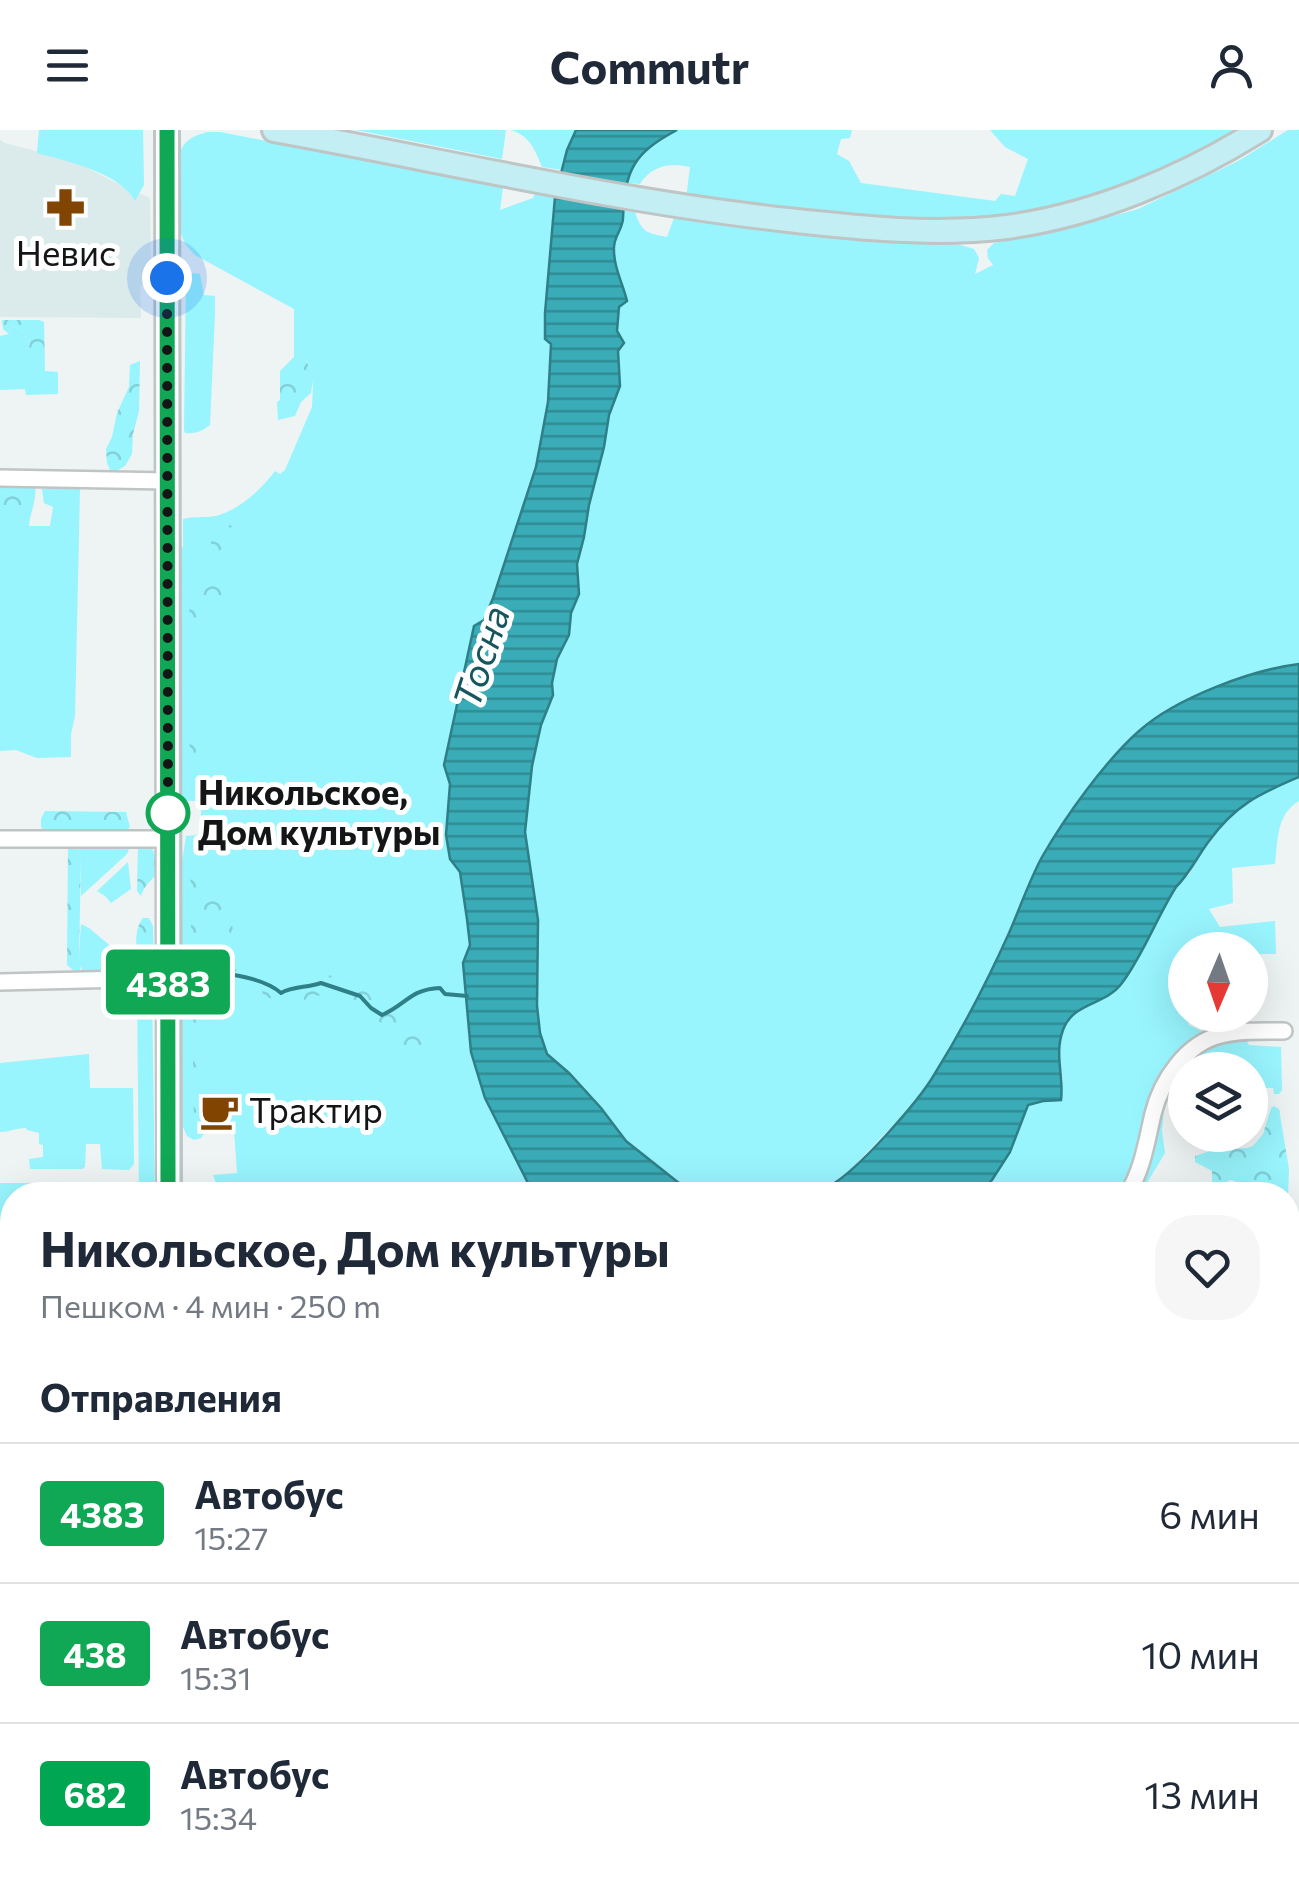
<!DOCTYPE html>
<html lang="ru">
<head>
<meta charset="utf-8">
<style>
	body { margin:0; font-family:Commissioner,sans-serif; background:#f6f6f7; color:#1f2937; height:100vh; display:flex; flex-direction:column; font-size:38px; white-space:nowrap }
	* { box-sizing:border-box; margin:0 }
	p { font-size:32px; color:#747a83 }
	.icon { flex:none; width:55px; height:55px; fill:none; stroke:currentColor; stroke-width:2; stroke-linecap:round; stroke-linejoin:round }
	.map { position:relative; flex:1; overflow:hidden }
	.drawer { position:absolute; left:0px; top:1052px; width:1300px; height:702px; display:flex; flex-direction:column; background:#fff; border-radius:40px 40px 0 0; box-shadow:0 10px 40px #0002 }
	.drawer>* { flex:none }
	.badge { padding:0 20px; border-radius:8px; font-size:35px; line-height:65px }
	.needle { width:65px; rotate:182deg }
	.controls { position:absolute; left:1168px; top:802px; display:grid; gap:20px }
	.controls a { display:grid; place-items:center; width:100px; height:100px; border-radius:50%; background:#fff; box-shadow:0 10px 40px #0002; font-size:50px }
	.you { position:absolute; width:50px; height:50px; margin:-25px; border:8px solid #fff; border-radius:50%; background:#1a73e8; box-shadow:0 0 0 15px #1a73e833 }
	.map>.badge { position:absolute; translate:-50% -50%; box-shadow:0 0 0 5px #fff }
	h2 { padding:0 40px; font-size:38px; line-height:90px }
	.round { display:grid; place-items:center; flex:none; width:105px; height:105px; border-radius:40px; background:#f6f6f7 }
	.overview { display:flex; align-items:center; justify-content:space-between; height:170px; padding:0 40px }
	h1 { font-size:48px; font-weight:700; line-height:75px }
	ul { padding:0; list-style:none }
	li { display:flex; align-items:center; gap:30px; height:140px; padding:0 40px; border-top:2px solid #e0e1e3 }
	li div { flex:1 }
	li b { display:block; font-size:38px }
	li em { font-style:normal }
	li .badge { min-width:110px; font-weight:700; text-align:center }
	header { display:flex; justify-content:space-between; align-items:center; height:130px; padding:0 40px; background:#fff; font-size:45px; font-weight:700 }
	.map>svg:first-child { display:block }
	.built { fill:#dbeaeb }
	.industrial { fill:url(#industrial-grid) }
	.green { fill:#98f4fd }
	.forest { fill:url(#forest-crowns) }
	.water { fill:url(#water-rules); stroke:#2f7f87; stroke-width:2.5 }
	.lines { fill:none; stroke-linecap:round; stroke-linejoin:round }
	.stream { stroke:#2f7f87; stroke-width:4 }
	.minor-casing { stroke:#bfc4c4; stroke-width:20 }
	.secondary-casing { stroke:#bfc4c4; stroke-width:28 }
	.minor { stroke:#fff; stroke-width:15 }
	.secondary { stroke:#c3eef3; stroke-width:22 }
	.line-casing { stroke:#fff; stroke-width:22 }
	.line { stroke:#10a855; stroke-width:15 }
	.walk { stroke:#141516; stroke-width:10; stroke-dasharray:0 18 }
	.stop-dot { fill:#fff; stroke:#10a855; stroke-width:5 }
	.labels { text-anchor:middle; stroke-width:10; stroke-linejoin:round; paint-order:stroke }
	.poi-label { font-size:35px; fill:#141516; stroke:#fff }
	.stop-label { font-size:35px; font-weight:bold; fill:#141516; stroke:#fff; text-anchor:start }
	.water-label { font-size:38px; font-style:italic; fill:#16565c; stroke:#fff }
</style>
</head>
<body>
<header><svg class="icon" aria-label="menu" viewBox="0 0 24 24"><path d="M4 6h16M4 12h16M4 18h16"/></svg>Commutr<svg class="icon" aria-label="person" viewBox="0 0 24 24"><circle cx="12" cy="8" r="4"/><path d="M4 21q1-7 8-7t8 7"/></svg></header>
<div class="map">
<svg width="1299" height="1753" viewBox="0 0 1299 1753">
	<defs>
		<pattern id="industrial-grid" width="8" height="8" patternUnits="userSpaceOnUse" patternTransform="scale(2.5)"><rect width="8" height="8" fill="#dbeaeb"/><path d="M0 4h8M4 0v8" fill="none" stroke="#bbc8c9"/></pattern>
		<pattern id="forest-crowns" width="20" height="18" patternUnits="userSpaceOnUse" patternTransform="scale(2.5)"><rect width="20" height="18" fill="#98f4fd"/><path d="M2 6a3 3 0 1 1 6 0M12 15a3 3 0 1 1 6 0" fill="none" stroke="#82d0d8"/></pattern>
		<pattern id="water-rules" width="6" height="5" patternUnits="userSpaceOnUse" patternTransform="scale(2.5)"><rect width="6" height="5" fill="#3aacb7"/><path d="M0 2.5h6" fill="none" stroke="#308b94"/></pattern>
	</defs>
	<rect width="100%" height="100%" fill="#eef3f4"/>
	<!-- built -->
	<path class="built" d="M0,10L5,13L74,31L126,58L135,71L138,63L150,68L151,151L140,156L141,188L0,187Z"/>
	<!-- industrial -->
	<path class="industrial" d="M0,1639H12V1742L185,1743V1753H0Z"/>
	<!-- green -->
	<path class="green" d="M39,0H143L144,55L135,71C120,43 70,32 37,23Z
		M356,0H506L502,29Z
		M511,0H576L577,2L567,20L562,40L542,37C535,20 530,6 511,0Z
		M677,0H852L850,8L841,9L837,24L849,31L861,53L995,71L1001,64L1015,66L1028,29L1005,17L990,0H1243L1146,50L1035,83L936,92L790,81L686,69L690,37C670,32 651,36 640,54L628,53C635,23 651,14 677,0Z
		M1288,0H1299V534L1249,546L1188,569L1140,600L1106,637L1066,690L1041,729L986,851L933,948L899,989L853,1037L832,1054L810,1065H694L626,1011L601,978L547,924L540,903L537,875L538,790L525,702L532,636L541,595L553,565L552,554L557,529L569,505L571,483L579,464L577,434L584,407L589,375L604,317L609,285L620,256L618,221L624,213L617,201L619,177L627,171C623,153 610,131 614,113C616,99 625,95 622,80L635,82C642,103 647,103 667,107L674,88L957,114L974,119L979,128L975,144L993,135L988,128L987,120L994,113L1081,95L1138,79L1238,31Z
		M207,2H220L503,57L500,80L533,68L535,63L555,67L545,183V209L551,214L548,272L536,337L484,490L444,635L450,654L446,705L451,729L460,742L467,789L470,815L463,833L485,968L534,1065H220L213,1045L237,1043L234,999H207L201,1008L194,1010L187,1006L183,997L181,738L186,706L197,705L201,698V671H181L179,586L181,418L183,417V389C194,386 206,388 216,386C239,380 262,359 275,341L280,344L285,340L312,277L313,256L309,234L304,229L294,227V179L195,125L185,114L178,95C178,78 175,33 181,20C185,9 197,5 207,2Z
		M193,143L200,144L204,165L215,166V183L210,295C202,301 196,304 185,303L184,300L186,149Z
		M12,196L21,200L30,213L29,220L45,241L58,242V264L26,265L25,259L0,260V206L9,204Z
		M0,356H35C37,371 30,382 29,396H50L53,377L44,373L42,359L80,358L75,586L71,604V627L37,628L16,620L0,621Z
		M1299,647V671C1276,684 1278,711 1275,734L1232,738L1233,773L1209,779L1220,797L1275,791L1276,824H1250V820H1185V868L1183,871L1189,895L1207,903L1167,940L1136,1045L1121,1065H978L992,1050L1010,1022L1028,975L1043,971L1063,951L1058,918L1064,896L1074,881L1101,870L1137,827L1176,757L1190,743L1199,724L1214,705L1240,677L1265,662Z
		M121,715L129,720L126,725L81,766V727L76,716Z
		M128,732L131,759L111,773L105,766L97,761Z
		M81,794L89,798L132,834L133,841L127,842L118,837L111,838L109,843L79,841L82,839L79,826Z
		M137,858L152,859L155,1065H139Z
		M1244,906L1249,915L1281,917L1282,960L1279,964H1274L1273,958H1250V940H1185V959H1166L1162,1001L1165,1023L1148,1051L1150,1065H1140L1161,966L1183,936L1218,909Z
		M89,924L90,958H133L134,1034L129,1040L102,1039L100,1014H86L85,1037L82,1039H30L29,1029L43,1027V1015L39,1014V1003L27,1000L26,998C15,998 10,1002 0,1002V933Z
		M0,1053H85V1065H12V1188L0,1187Z
		M1299,1532V1608L1288,1610V1533Z
		M349,1743H421V1753H342Z
		M986,1743V1742L1114,1743L1113,1753H975Z"/>
	<!-- forest -->
	<path class="forest" d="M2,190H39L44,192L45,241C31,239 22,235 19,221L28,220L30,213L21,200L12,196L9,204L3,199Z
		M299,226C313,233 314,249 311,263L301,272L295,286L278,290L277,272L280,270V241L294,227Z
		M140,231L139,281L133,304L132,324L125,336L118,340H110L107,333L106,319L112,307L117,283L129,257L130,235Z
		M9,359C18,360 26,370 29,379L23,390L17,392L0,379V360Z
		M217,394L238,396L243,399L231,415L229,429L220,441L227,469L217,478L204,483L199,501L193,504L186,498L191,472L209,447L212,398Z
		M190,577C204,595 204,641 196,662L191,660C186,632 192,606 190,577Z
		M45,681L126,682L130,697L124,703L46,702L41,697V689Z
		M193,710L200,712C202,741 210,746 223,768C238,793 244,875 221,895L214,896L207,893L208,878L218,852L220,817L210,797L202,772L197,771L204,998L197,1007L194,1003L190,718Z
		M138,715L151,716C167,751 148,744 141,766L137,761Z
		M68,716H76L81,727L79,826L82,835L79,841L73,840L67,835Z
		M143,788H149L153,796L154,835L151,839L146,840L140,837C136,823 133,800 143,788Z
		M315,842L332,846L350,858L361,860L368,863L376,875L390,882L409,886L417,897L429,902V916C422,923 414,926 405,922L391,898L366,885L357,873L343,867L323,865L309,867L298,874L276,871L263,865C261,857 262,853 270,848L297,852L307,843Z
		M1274,976L1279,979L1289,1039L1288,1067L1235,1065L1237,1058L1235,1051L1230,1050L1223,1054L1212,1052V1041L1195,1032V1026L1213,1020L1247,1018L1253,1016L1263,1004L1271,978Z"/>
	<!-- water -->
	<path class="water" d="M576,0H677C634,23 625,39 623,88C623,98 614,107 614,117C613,136 623,154 627,171L619,177L617,201L624,213L618,221L620,256L609,285L604,317L589,375L584,407L577,434L579,464L571,483L569,505L557,529L552,553L553,565L541,595L532,636L525,702L538,790L537,876L540,903L547,924L569,943L601,978L626,1011L694,1065H534L485,968L471,922L463,833L470,815L467,789L460,742L450,729L446,705L450,654L444,635L474,496L484,490L493,468L536,337L548,272L551,214L545,209V183L555,67L567,20Z
		M1299,534V647C1259,664 1235,675 1209,711C1197,727 1190,743 1176,757C1157,787 1143,825 1122,853C1105,876 1073,872 1063,900C1054,924 1064,946 1061,970L1043,971L1028,975L1010,1022L992,1050L978,1065H810C817,1061 824,1059 831,1055C858,1040 918,972 934,945C962,900 987,852 1009,803C1020,778 1029,751 1042,727C1065,687 1105,631 1139,601C1176,568 1251,540 1299,534Z"/>
	<g class="lines">
		<!-- stream -->
		<path class="stream" d="M208,844C229,842 265,849 281,863C293,856 307,858 321,853L360,866L371,878L382,885C406,875 410,859 440,858L445,864L467,866"/>
		<defs>
			<path id="minor" d="M0,348L168,351
				M0,709H168
				M0,852L168,848
				M1127,1065C1143,1038 1146,1014 1153,984C1161,951 1186,913 1221,905C1241,900 1263,901 1284,901
				M0,1200L12,1199
				M0,1610H12
				M1288,1618L1299,1617"/>
			<path id="secondary" d="M167,0L169,1065
				M274,0C445,31 615,71 788,90C861,98 934,106 1007,97C1095,85 1185,47 1260,0
				M300,1742L311,1753"/>
		</defs>
		<!-- minor casing -->
		<use href="#minor" class="minor-casing"/>
		<!-- secondary casing -->
		<use href="#secondary" class="secondary-casing"/>
		<!-- minor -->
		<use href="#minor" class="minor"/>
		<!-- secondary -->
		<use href="#secondary" class="secondary"/>
	</g>
	<g class="lines">
		<defs>
			<path id="line" d="M167,0L168,1065"/>
		</defs>
		<!-- line casing -->
		<use href="#line" class="line-casing"/>
		<!-- line -->
		<use href="#line" class="line"/>
		<!-- walk -->
		<path class="walk" d="M167,148L168,683"/>
	</g>
	<!-- icons -->
	<defs>
		<symbol id="pharmacy-bare" viewBox="-9 -9 18 18"><path d="M-2-6h4v4h4v4h-4v4h-4v-4h-4v-4h4Z" fill="#814401" stroke="#fff" stroke-width="2.5" paint-order="stroke"/></symbol>
		<symbol id="cafe-bare" viewBox="-9 -9 18 18"><path d="M-5.5-4.5H6V0H3Q3 3.5 0 3.5H-2.5Q-5.5 3.5-5.5 0ZM3-3.2v2h1.7v-2ZM-6 4.5H4V6H-6Z" fill="#814401" stroke="#fff" stroke-width="2.5" paint-order="stroke"/></symbol>
	</defs>
	<g fill-rule="evenodd">
		<use href="#pharmacy-bare" x="38" y="50" width="55" height="55"/>
		<use href="#cafe-bare" x="192" y="954" width="55" height="55"/>
	</g>
	<!-- markers -->
	<circle class="stop-dot" cx="168" cy="683" r="20"/>
	<g class="labels">
		<!-- poi labels -->
		<g class="poi-label">
			<text x="66" y="136">Невис</text>
			<text x="249" y="993" text-anchor="start">Трактир</text>
		</g>
		<!-- stop labels -->
		<g class="stop-label">
			<text x="198" y="675">Никольское,<tspan x="198" dy="40">Дом культуры</tspan></text>
		</g>
		<!-- water labels -->
		<g class="water-label">
			<text transform="translate(482 527) rotate(-72)" y="13">Тосна</text>
		</g>
	</g>
</svg>
<div class="controls">
<a><svg class="needle" viewBox="-14 -14 28 28"><path d="M0-13l5 13h-10z" fill="#e53935"/><path d="M0 13l5-13h-10z" fill="#747a83"/></svg></a>
<a><svg class="icon" aria-label="layers" viewBox="0 0 24 24"><path d="M12 4l9 5-9 5-9-5zM3 14l9 5 9-5"/></svg></a>
</div>
<div class="you" style="left:167px;top:148px"></div>
<b class="badge" style="left:168px;top:852px;background:#10a855;color:#fff">438З</b>
<section class="drawer">
<div class="overview"><div><h1>Никольское, Дом культуры</h1><p>Пешком · 4 мин · 250 m</p></div><a class="round"><svg class="icon" aria-label="heart" viewBox="0 0 24 24"><path d="M12 20l-8-8c-3-5 5-10 8-4 3-6 11-1 8 4z"/></svg></a></div>
<h2>Отправления</h2>
<ul>
<li><span class="badge" style="background:#10a855;color:#fff">438З</span><div><b>Автобус</b><p>15:27</p></div><em>6 мин</em></li>
<li><span class="badge" style="background:#10a855;color:#fff">438</span><div><b>Автобус</b><p>15:31</p></div><em>10 мин</em></li>
<li><span class="badge" style="background:#00a651;color:#fff">682</span><div><b>Автобус</b><p>15:34</p></div><em>13 мин</em></li>
</ul>
</section>
</div>
</body>
</html>
